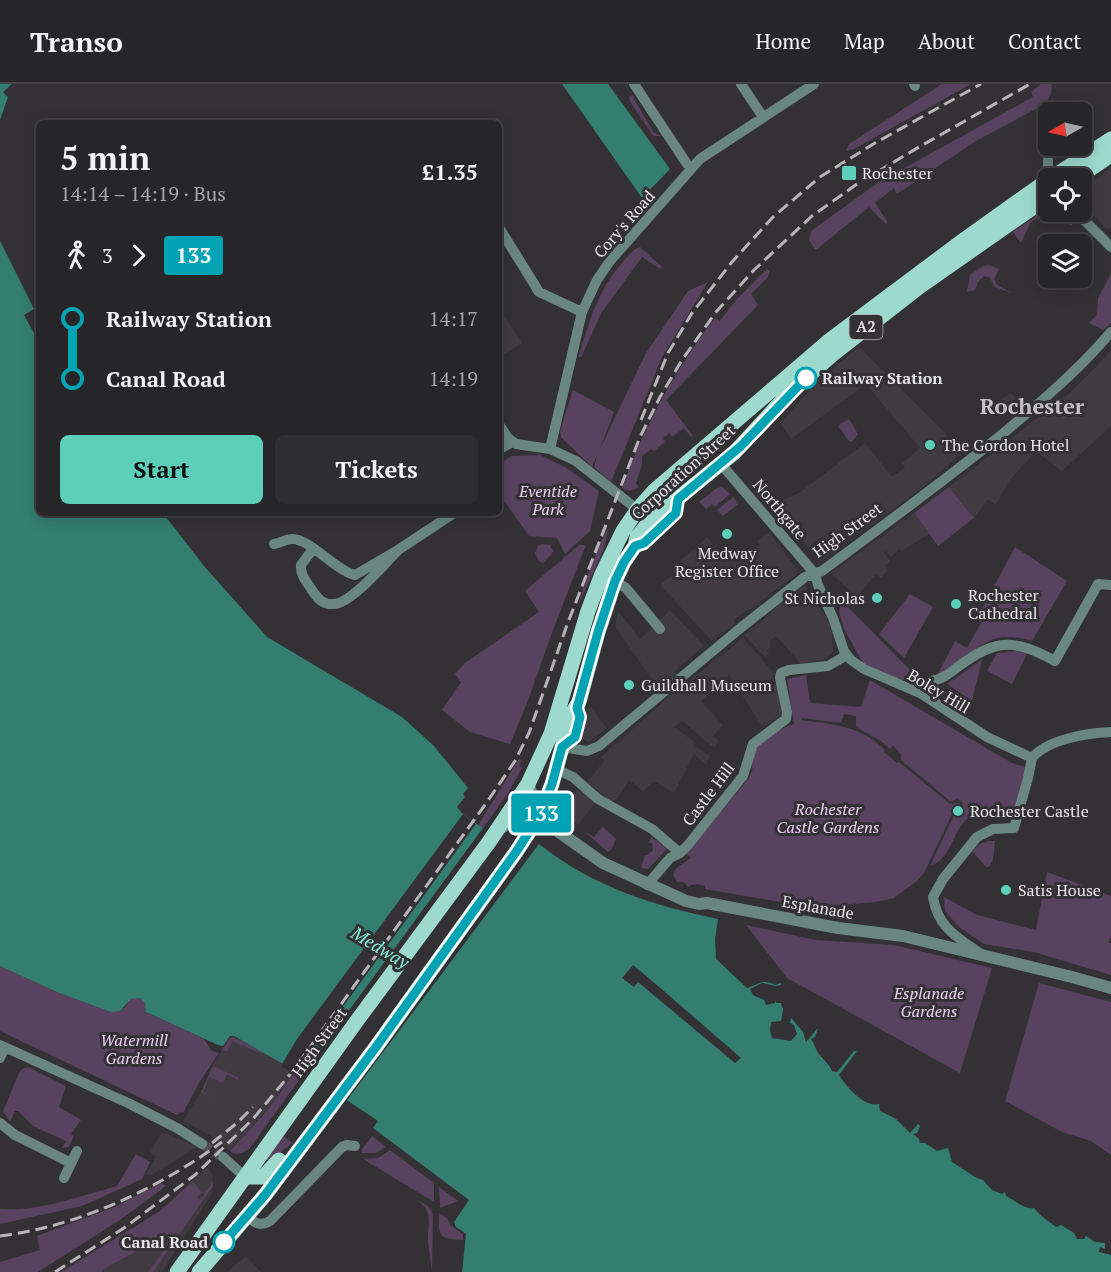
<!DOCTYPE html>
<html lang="en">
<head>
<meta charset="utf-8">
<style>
	body { margin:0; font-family:"PT Serif",serif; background:#2e2d2f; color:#f1f3f6; height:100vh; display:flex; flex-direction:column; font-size:22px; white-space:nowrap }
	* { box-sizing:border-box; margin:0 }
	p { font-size:20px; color:#a4a5a7 }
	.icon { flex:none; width:33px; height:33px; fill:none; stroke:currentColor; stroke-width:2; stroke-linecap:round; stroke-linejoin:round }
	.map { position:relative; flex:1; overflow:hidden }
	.drawer { position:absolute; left:36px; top:36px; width:466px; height:396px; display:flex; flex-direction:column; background:#262527; border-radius:9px; box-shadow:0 3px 15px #0003,0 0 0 2px #424244 }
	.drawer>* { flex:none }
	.badge { padding:0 12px; border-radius:4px; font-size:21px; line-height:39px }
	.needle { width:39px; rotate:261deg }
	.controls { position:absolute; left:1038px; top:18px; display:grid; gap:12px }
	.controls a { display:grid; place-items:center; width:54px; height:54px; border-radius:9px; background:#262527; box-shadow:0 3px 15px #0003,0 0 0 2px #424244; font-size:30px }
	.map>.badge { position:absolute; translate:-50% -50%; box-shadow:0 0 0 3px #fff }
	.legs { display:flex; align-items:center; gap:9px; height:66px; padding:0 24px; font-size:20px }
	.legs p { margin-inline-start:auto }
	.headline { display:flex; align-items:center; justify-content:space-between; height:102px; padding:0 24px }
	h1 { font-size:33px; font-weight:700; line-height:45px }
	.button { display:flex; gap:12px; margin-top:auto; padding:12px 24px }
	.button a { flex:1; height:69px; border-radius:9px; background:#5cceba; color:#111; font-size:24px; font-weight:700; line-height:69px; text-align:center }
	.button a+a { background:#2e2d2f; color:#f1f3f6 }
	ul { padding:0 24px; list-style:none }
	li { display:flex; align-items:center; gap:21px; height:60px; font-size:22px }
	li i { display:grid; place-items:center; width:9px; height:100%; margin:0 8px; background:currentColor }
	li i::after { content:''; width:15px; height:15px; margin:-8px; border:4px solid; border-radius:50%; background:#262527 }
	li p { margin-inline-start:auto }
	li:first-child i { background:linear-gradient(#0000 50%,currentColor 0) }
	li:last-child i { background:linear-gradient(currentColor 50%,#0000 0) }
	header { display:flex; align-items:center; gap:36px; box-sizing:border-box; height:84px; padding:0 30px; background:#262527; border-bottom:2px solid #424244 }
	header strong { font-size:28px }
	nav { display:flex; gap:33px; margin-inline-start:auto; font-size:21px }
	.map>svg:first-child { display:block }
	.built { fill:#403a41 }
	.green { fill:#59425f }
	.water { fill:#347e71 }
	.pier { fill:#333134 }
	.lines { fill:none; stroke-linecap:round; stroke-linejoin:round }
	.minor-tunnel { stroke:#4e4c4f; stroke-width:10; stroke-dasharray:10 5; stroke-linecap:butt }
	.minor { stroke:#698680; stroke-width:10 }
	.tertiary { stroke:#698680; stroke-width:12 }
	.primary { stroke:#9ddacd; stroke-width:15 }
	.rail { stroke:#b6b4b7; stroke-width:3; stroke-dasharray:12 6; stroke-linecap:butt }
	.line-1-casing { stroke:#fff; stroke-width:14 }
	.line-1 { stroke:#00a3b4; stroke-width:9 }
	.poi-dot { fill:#5cceba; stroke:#333134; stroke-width:2 }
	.stop-1-dot { fill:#fff; stroke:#00a3b4; stroke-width:3 }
	.labels { text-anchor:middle; stroke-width:6; stroke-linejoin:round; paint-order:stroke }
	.shield { fill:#333134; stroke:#b0afb1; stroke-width:1.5 }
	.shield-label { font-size:15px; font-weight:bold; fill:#e6e5e7 }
	.poi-label { font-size:16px; fill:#e6e5e7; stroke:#333134; text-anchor:start }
	.street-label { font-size:16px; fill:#e6e5e7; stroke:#333134 }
	.stop-label { font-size:16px; font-weight:bold; fill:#e6e5e7; stroke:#333134; text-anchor:start }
	.park-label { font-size:16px; font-style:italic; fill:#efcff8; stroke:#333134 }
	.water-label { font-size:18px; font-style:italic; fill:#83f1dc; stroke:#333134 }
	.district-label { font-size:22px; font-weight:bold; fill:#c3c1c4; stroke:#333134 }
</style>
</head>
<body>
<header>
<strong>Transo</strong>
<nav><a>Home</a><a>Map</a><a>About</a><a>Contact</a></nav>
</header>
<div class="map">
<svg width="1111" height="1188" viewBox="0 0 1111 1188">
	<rect width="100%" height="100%" fill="#333134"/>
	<!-- built -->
	<path class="built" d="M1111,85V143L1107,145L1082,120V105Z
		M500,225L522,259L500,273Z
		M859,263L944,348L961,370L922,404L820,478L773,420L799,409L865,359L892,393L905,383L902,379L920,364L866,300L791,355L780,339L822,293Z
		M1111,267V342L1062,387L1036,367L1009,397L996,421L988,415L974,434L949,403L1072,307Z
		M1010,309L1022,320L1008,333L995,321Z
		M914,429L929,450L902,467L899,465L891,473L886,467L884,468L890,477L885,482L888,486L881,494L876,490L853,517L856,513L831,489Z
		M769,448L798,486V489L750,526L748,525L734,536L735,539L712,557L660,501L684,481L680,477L707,453L728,478L746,464L750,469L760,460L758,457Z
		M805,501L828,537L832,547L833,568L824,575L801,580L776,552L770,557L771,562L767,567L769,570L765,573L744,551L761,538L778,521Z
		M670,526L704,562L675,587L676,590L659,606L615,542L618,527L640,555Z
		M743,554L775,590L771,594V598L777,602L782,626L780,633L762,642L729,591L701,617L723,641L713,652L719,658L714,664L682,637L674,643L696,659L695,662L710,672L706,681L694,670L674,709L654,697L643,707L629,696L619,712L612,718L587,698L605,676L601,673L667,614Z
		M589,622L607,644L589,658L582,654Z
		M578,705L596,718L578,741L564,729V722Z
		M234,953L279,977L294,989L267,1027L230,1067L211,1052L183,1037L201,1008L214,978L231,954Z
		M162,1048L197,1063L150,1092L146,1090L156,1073L150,1069Z
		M208,1083L213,1091L212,1109L162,1188H102V1186L154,1158L202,1110L193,1097Z
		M246,1172L261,1188H227L233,1183Z"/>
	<!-- green -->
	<path class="green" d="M942,0H971L854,65L846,67L849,60Z
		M1041,0H1052L1051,10L1045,20L976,57L897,110L894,104L875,119L887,137V141L869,123L817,165H815L809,156L811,147L879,98L1033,13L1031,8Z
		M633,11L635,17L654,49L662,52H653L631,19L629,13Z
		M1048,124V128H1059L1072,136V142L1048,129L1031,138L1021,158H1020L1013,148Z
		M640,163L662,183L660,185L642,173L602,228L581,273H579C591,229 601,198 635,165Z
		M989,181L999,185L994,195L997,201L1012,209L995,203L990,194L984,192L978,198L975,206L967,208L970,191L983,182Z
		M767,185L770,187L768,193L751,210L758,221L666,316L693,352L691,353L684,344L672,353L669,349L663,354L665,358L654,367L651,365L642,372V381L636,399L639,403C632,407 629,408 622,404C644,342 675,286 715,234L720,237L735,217Z
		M1111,190V239L1103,246L1089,239L1097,231L1098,214Z
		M708,198L662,273L611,398L594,383L597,371L592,383L561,353L560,347L573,306L614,328L599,367L646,269L688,207Z
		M849,335L858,350L852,358L849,357L839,343L840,340Z
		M540,371L565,383L599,407L590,447L565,470L557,454L529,452L500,411V380L511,372Z
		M949,403L974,434L938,462L914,429Z
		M717,404L722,403L730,410L715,423L712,420L706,425L699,418Z
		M733,413L738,420L723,432L717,426Z
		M609,444L603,467L579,520C581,509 602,449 609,444Z
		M542,460L550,461L553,467L551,471L543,479L539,477L535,469L538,462Z
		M579,461H584L585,463L553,546L527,619L510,660L470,648L442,626L461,598L455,590L465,579L539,528L525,507Z
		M1015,463L1067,497L1032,557C976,541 980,578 938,590L955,557L967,564L985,532L980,529Z
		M910,510L933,523L904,574L879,550Z
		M842,517L919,595V601L916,602L863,579L844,545L839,527Z
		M1018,567L1027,570L1012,600L987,587L997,569Z
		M982,576L972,617L947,600Z
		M806,591L810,619L861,623L870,596L998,671L1012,679L1026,683L1017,724C1005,726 987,725 975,730C951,740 955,774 930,782L955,729L963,726L962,718L957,715L951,718L901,676V670L893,662L890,665L881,657L856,643V632L844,630L841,639L802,634L801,636C833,640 861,642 885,666L884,668L897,679L899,678L950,720L959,719L961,723L953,728L924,789L917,797L894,814L876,818L827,822L793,817L792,820L705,805V802C698,800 693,799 688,803L684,798H677L673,790C676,781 686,780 691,773L686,770L749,694C755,683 751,682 752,671C754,657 782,644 794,640L787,595Z
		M519,675L522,677L519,682L522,684L508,709L482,746L477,743Z
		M603,743L616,755L611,766L608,768L585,748L594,753Z
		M651,753L667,765L648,785L641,784L645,771H647L653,766L652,759H649Z
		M988,757H995L993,776L989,783H986L972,767L980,760Z
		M1047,788L1111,812V853L1108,859H1111V891L1034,868L984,860L959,843L945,827L944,813L977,831L1036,846Z
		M746,841L816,856L894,861L992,884L960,989L787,894Z
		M0,882L59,909L111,928L124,924L131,915L140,914L145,919L146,928L204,955L212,967L219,969L199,999L183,1029L181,1028L177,1031L0,947Z
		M1039,899L1111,918V1071L1091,1057L1062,1048L1005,1017Z
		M234,953L263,968L262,970L232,957L227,967H221L230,954Z
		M213,982L239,994L238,996L227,990L223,999L209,993L203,1008L213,1014L201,1008Z
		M28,983L66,1002L59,1023L81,1036L71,1050L74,1052L69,1063L62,1064L66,1057L33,1042L18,1027H15L10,1038L3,1027L19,989L22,985Z
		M294,989L301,993L250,1064C244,1069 237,1072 230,1067L267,1027Z
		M282,1051L293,1059L284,1065L273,1080L265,1074Z
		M372,1052L386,1063L376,1069H362V1065Z
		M390,1066L434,1099V1118L363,1075L378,1074Z
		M136,1070L150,1078L142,1095L82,1122L0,1140V1125C39,1128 80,1112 117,1102Z
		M193,1097L202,1109L197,1114L200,1116L213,1098V1102L153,1188H148L171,1156L164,1148L154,1158L102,1186V1188H61L160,1127Z
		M160,1099L166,1102L120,1136L38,1188H0V1178L40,1166L37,1152L115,1123Z
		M439,1103L457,1116L456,1118L440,1124Z
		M416,1115L429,1123L433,1130L432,1188C431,1181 430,1173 429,1165C424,1144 438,1131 416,1115Z
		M439,1129L448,1135L450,1141L463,1150V1156C439,1154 438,1153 439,1129Z"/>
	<!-- water -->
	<path class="water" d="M0,0H12L3,8L8,13L0,36Z
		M562,0H608L670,85L642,114Z
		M0,157L34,225L24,231L39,258V429H163L204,482L267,553L402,633L434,662L468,704L463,710L465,713L457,723L463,730L527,776L539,760C594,803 651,821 718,835L715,855L716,875L747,904C758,901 763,894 775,901L781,899V901L776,902L762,899L750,905L753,911L764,916L766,921L775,919V917L777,919H781L782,923L803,948L806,958L824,937L818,944L815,953L811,955C815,960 815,965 819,970C824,976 829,980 832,987L837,988L854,967H857L839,991C846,1002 864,1024 879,1020L880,1027L896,1035L910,1049L918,1040L920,1042L917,1049L913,1050L919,1055L920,1059H925L937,1067L948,1064L952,1078L975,1093L983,1096L992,1106L1002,1110L1005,1108L1006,1112C1015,1116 1025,1126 1034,1124C1041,1133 1047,1136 1056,1143L1061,1141L1074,1149L1077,1155H1084L1086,1152L1095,1158L1105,1159V1165L1100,1163L1099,1168L1111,1171V1188H462L466,1150L456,1143L454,1138L469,1116L373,1044L378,1037L348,1017L234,952H230L223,962L218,961L146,928L145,919L140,914L131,915L120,927L111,928L59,909L0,882Z"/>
	<!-- pier -->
	<path class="pier" d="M463,730L476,740L294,990L286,985L281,982L297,955Z
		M483,744L527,776L345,1019L300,993Z
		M633,881L665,908L741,974L735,979L638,898L634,903L622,894Z
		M784,921L792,930L790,939L794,941L797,950L791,957L772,954L770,946L771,938L781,937Z"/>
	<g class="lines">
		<!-- minor-tunnel -->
		<path class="minor-tunnel" d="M202,1060L223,1073"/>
		<!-- minor -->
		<path class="minor" d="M634,0L687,80L693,83
			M741,0L763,33
			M914,0L915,2
			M1048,76V98
			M1076,128L1111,163
			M500,145L539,208L582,228
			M500,342L508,354L516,360L550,365L576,377L643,430
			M500,365L512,358
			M550,365L582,228L597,196L610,177L700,75L814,0
			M721,380L815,490
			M274,460C280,459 286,455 292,455C309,454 336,487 355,491L398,466C387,478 350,520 334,520C323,521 317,514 312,506C306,497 300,491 301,481L313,465
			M398,466L454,429
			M815,490L818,501L833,534L844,567L851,576L864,585L922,610L987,653L1032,674
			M615,497L626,504L660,545
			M922,610L930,597C942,596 950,589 959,582C997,554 1014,555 1055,577L1098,500L1111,501
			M562,663L587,667L599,662L738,546L805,493L822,487C879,445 935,403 990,360C1033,325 1075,290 1111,248
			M1032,674C1048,655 1088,649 1111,648
			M556,685L573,693L598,715L652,745L680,769
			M647,801L670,774L680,769L688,761L743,692L753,660L786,635L787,628L780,594L781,589L789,586L828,582L847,571
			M981,870C957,853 938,844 933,813L943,795L977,753L993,745L1014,744L1028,694L1032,674
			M0,961L128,1019L177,1044L202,1060
			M0,974L5,963
			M0,1039L15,1051L71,1079
			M223,1073L245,1093
			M64,1094L77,1067
			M246,1131C254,1139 260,1143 270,1137L342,1063L347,1061L355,1062"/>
		<!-- tertiary -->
		<path class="tertiary" d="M528,700L540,731
			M503,743L520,728H532L540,731L559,748L603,779L686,817L699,820L707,819L838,844L903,852L1072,893L1111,904"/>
		<!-- primary -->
		<path class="primary" d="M1051,94L1111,55
			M1077,94L1111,71
			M245,1093H263L279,1076
			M177,1188L356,938L489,758L528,700L551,650L588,527L602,490L623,447L638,425L654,407L830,256L965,155L1048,96
			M199,1188L265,1111L376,963L516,768L540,731L552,700L571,631L579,618L598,548L615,497L624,478L635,462L637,453L651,436L734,369L793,305L833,270L919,203L1048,113"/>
		<!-- rail -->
		<path class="rail" d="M641,336L668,269L692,229L732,178L773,133L820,93L875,59L981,0
			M212,1059L237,1039L253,1023
			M0,1152C80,1142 157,1105 222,1058
			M55,1188L124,1144L195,1091L253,1035L292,988L487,718L515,677L529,649L567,541L640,353L660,313L682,276L716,228L754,186L812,132L857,100L919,63L1030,0"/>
	</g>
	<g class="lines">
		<defs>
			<path id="line-1" d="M224,1158L265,1111L376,963L516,768L540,731L552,700L562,663L575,653L580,633L577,624L598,548L615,497L624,478L635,462L644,459L676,429L678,415L741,362L806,294"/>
		</defs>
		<!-- line-1 casing -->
		<use href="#line-1" class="line-1-casing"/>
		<!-- line-1 -->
		<use href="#line-1" class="line-1"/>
	</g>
	<!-- markers -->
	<g class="poi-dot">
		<rect x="841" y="81" width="16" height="16" rx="3"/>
		<circle cx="930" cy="361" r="6"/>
		<circle cx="727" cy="450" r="6"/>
		<circle cx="877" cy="514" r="6"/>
		<circle cx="956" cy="520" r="6"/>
		<circle cx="629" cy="601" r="6"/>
		<circle cx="958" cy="727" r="6"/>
		<circle cx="1006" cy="806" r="6"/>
	</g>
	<g class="stop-1-dot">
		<circle cx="806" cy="294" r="10"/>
		<circle cx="224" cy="1158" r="10"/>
	</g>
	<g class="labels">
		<!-- shield labels -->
		<rect class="shield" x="849.5" y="231" width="33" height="24" rx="4.5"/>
		<g class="shield-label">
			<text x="866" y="248">A2</text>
		</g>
		<!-- poi labels -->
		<g class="poi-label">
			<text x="862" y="95">Rochester</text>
			<text x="942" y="367">The Gordon Hotel</text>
			<text x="727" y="475" text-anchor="middle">Medway<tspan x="727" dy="18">Register Office</tspan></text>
			<text x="968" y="517">Rochester<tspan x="968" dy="18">Cathedral</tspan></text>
			<text x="865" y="520" text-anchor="end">St Nicholas</text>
			<text x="641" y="607">Guildhall Museum</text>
			<text x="970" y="733">Rochester Castle</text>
			<text x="1018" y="812">Satis House</text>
		</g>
		<!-- street labels -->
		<g class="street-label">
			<text transform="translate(624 140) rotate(-49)" y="6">Cory's Road</text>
			<text transform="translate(683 388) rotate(-42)" y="6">Corporation Street</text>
			<text transform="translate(780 425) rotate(50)" y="6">Northgate</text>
			<text transform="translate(847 446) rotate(-36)" y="6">High Street</text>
			<text transform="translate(939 607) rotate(31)" y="6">Boley Hill</text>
			<text transform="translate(708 710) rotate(-53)" y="6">Castle Hill</text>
			<text transform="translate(818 823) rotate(10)" y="6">Esplanade</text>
			<text transform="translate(319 958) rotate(-54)" y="6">High Street</text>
		</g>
		<!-- stop labels -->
		<g class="stop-label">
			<text x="822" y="300">Railway Station</text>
			<text x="208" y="1164" text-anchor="end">Canal Road</text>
		</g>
		<!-- park labels -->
		<g class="park-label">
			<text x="548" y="413">Eventide<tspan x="548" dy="18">Park</tspan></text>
			<text x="828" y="731">Rochester<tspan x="828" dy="18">Castle Gardens</tspan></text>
			<text x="929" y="915">Esplanade<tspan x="929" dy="18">Gardens</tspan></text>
			<text x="134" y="962">Watermill<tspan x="134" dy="18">Gardens</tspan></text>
		</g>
		<!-- water labels -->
		<g class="water-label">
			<text transform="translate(380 864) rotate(31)" y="6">Medway</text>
		</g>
		<!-- district labels -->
		<g class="district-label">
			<text x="1032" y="330">Rochester</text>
		</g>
	</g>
</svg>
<div class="controls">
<a><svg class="needle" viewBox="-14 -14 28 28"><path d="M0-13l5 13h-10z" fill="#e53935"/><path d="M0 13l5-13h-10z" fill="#a4a5a7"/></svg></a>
<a><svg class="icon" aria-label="locate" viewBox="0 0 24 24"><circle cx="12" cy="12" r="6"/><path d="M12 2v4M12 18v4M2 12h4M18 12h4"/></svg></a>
<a><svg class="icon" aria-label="layers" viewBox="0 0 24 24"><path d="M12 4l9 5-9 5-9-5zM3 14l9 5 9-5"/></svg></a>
</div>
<b class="badge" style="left:541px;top:729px;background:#00a3b4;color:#fff">133</b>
<section class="drawer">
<div class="headline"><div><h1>5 min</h1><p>14:14 – 14:19 · Bus</p></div><b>£1.35</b></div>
<div class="legs"><svg class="icon" aria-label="walk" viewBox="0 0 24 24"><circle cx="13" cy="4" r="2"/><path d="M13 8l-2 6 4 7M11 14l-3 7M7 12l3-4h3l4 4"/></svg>3<svg class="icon" aria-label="forward" viewBox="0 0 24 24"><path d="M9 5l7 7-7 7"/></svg><b class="badge" style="background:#00a3b4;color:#fff">133</b></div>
<ul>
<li><i style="color:#00a3b4"></i><b>Railway Station</b><p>14:17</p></li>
<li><i style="color:#00a3b4"></i><b>Canal Road</b><p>14:19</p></li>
</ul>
<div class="button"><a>Start</a><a>Tickets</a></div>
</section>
</div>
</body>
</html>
